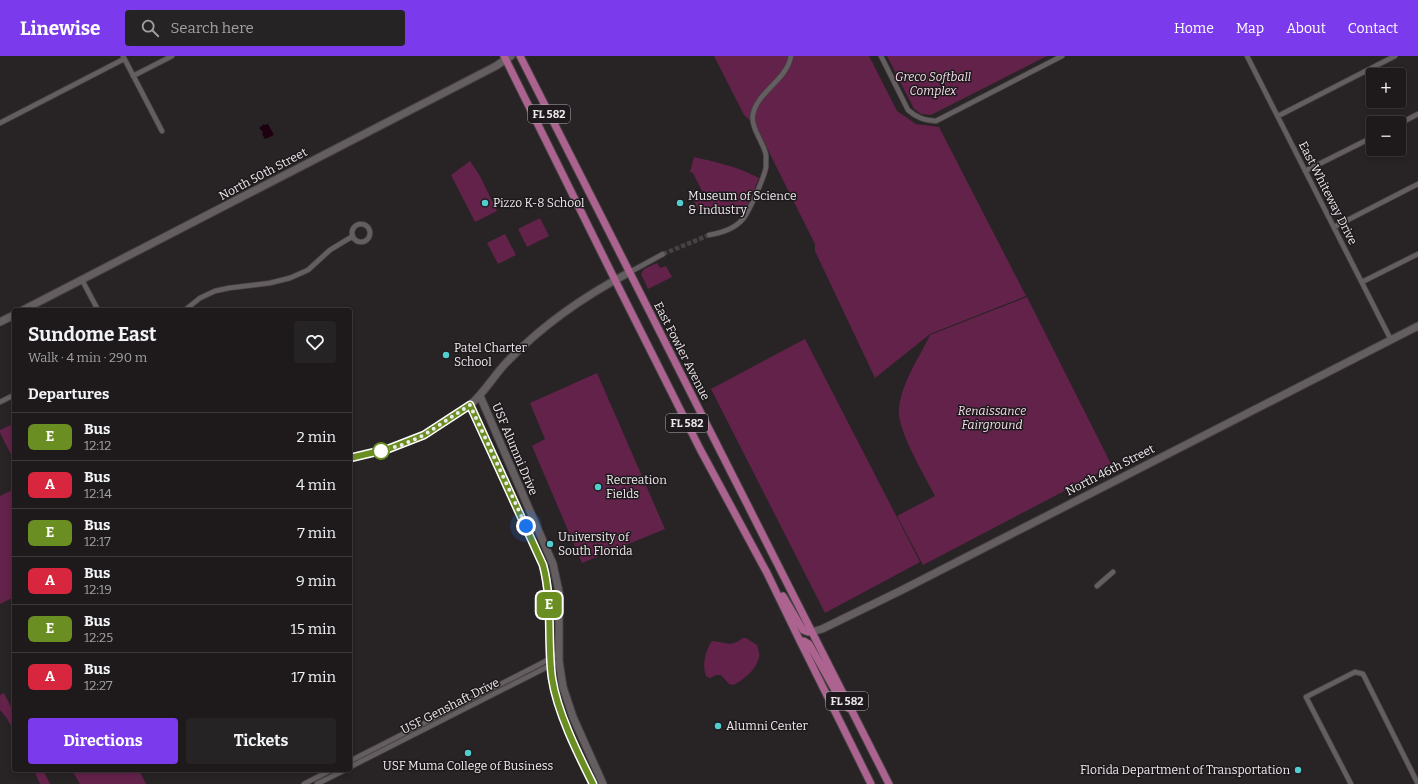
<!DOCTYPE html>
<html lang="en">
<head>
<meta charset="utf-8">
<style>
	body { margin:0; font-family:Bitter,serif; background:#262325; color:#f1f3f6; height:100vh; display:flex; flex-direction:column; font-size:15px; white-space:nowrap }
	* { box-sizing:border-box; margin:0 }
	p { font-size:13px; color:#a1a1a3 }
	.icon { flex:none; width:22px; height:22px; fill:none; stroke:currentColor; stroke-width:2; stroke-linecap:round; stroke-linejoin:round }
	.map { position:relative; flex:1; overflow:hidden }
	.side { position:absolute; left:12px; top:252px; width:340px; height:464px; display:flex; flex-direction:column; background:#1e1a1c; border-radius:4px; box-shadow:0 2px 6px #0003,0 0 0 1px #3c383b }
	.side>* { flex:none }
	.badge { padding:0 8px; border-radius:6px; font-size:14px; line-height:26px }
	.tools { position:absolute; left:1366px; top:12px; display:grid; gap:8px }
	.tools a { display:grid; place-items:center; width:40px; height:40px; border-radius:4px; background:#1e1a1c; box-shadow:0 2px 6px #0003,0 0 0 1px #3c383b; font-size:20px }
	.you { position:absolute; width:20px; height:20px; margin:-10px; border:3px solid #fff; border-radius:50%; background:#1a73e8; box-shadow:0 0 0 6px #1a73e833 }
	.map>.badge { position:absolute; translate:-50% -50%; box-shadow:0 0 0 2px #fff }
	h2 { padding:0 16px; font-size:15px; line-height:36px }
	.round { display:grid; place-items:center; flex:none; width:42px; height:42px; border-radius:4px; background:#262325 }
	.overview { display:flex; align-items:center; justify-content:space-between; height:68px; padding:0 16px }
	h1 { font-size:19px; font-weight:700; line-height:30px }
	.action { display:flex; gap:8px; margin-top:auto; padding:8px 16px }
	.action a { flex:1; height:46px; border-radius:4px; background:#7c3aed; color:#fff; font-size:16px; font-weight:700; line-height:46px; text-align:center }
	.action a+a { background:#262325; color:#f1f3f6 }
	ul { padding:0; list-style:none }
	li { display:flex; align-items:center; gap:12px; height:48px; padding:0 16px; border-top:1px solid #3c383b }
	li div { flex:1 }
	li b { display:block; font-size:15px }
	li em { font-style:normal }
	li .badge { min-width:44px; font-weight:700; text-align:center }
	header { display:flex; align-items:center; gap:24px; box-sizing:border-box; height:56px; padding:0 20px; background:#7c3aed; color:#fff }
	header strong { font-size:19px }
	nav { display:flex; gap:22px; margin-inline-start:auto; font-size:14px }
	.search { width:280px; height:36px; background:#262325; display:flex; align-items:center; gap:10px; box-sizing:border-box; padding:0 14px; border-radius:4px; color:#a1a1a3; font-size:15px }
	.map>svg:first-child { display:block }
	.green { fill:#63224a }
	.water { fill:#1d0011 }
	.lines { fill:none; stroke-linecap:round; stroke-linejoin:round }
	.street-tunnel { stroke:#464143; stroke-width:4.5; stroke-dasharray:4.5 2; stroke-linecap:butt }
	.street-casing { stroke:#454143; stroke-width:6 }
	.secondary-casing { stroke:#454143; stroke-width:9 }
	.primary-casing { stroke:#454143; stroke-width:9 }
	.street { stroke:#645e61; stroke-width:4.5 }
	.secondary { stroke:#645e61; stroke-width:7 }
	.primary { stroke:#ad638f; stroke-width:7 }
	.line-casing { stroke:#fff; stroke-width:9 }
	.line { stroke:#6b8e23; stroke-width:6 }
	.walk { stroke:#edeaec; stroke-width:4; stroke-dasharray:0 7.2 }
	.poi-dot { fill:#52cdcd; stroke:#1e191c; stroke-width:1.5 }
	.stop-dot { fill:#fff; stroke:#6b8e23; stroke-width:2 }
	.labels { text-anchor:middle; stroke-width:3; stroke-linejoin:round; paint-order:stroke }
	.shield { fill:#1e191c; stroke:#afabae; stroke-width:1 }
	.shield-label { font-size:11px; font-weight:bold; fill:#edeaec }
	.park-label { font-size:12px; font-style:italic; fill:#f4dce8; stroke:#1e191c }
	.street-label { font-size:12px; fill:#edeaec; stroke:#1e191c }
	.poi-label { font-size:12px; fill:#edeaec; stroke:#1e191c; text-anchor:start }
</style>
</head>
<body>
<header>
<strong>Linewise</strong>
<div class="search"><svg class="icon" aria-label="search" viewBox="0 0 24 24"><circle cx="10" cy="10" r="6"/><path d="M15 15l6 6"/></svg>Search here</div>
<nav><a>Home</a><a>Map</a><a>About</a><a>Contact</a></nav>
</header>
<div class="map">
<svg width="1418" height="728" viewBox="0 0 1418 728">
	<rect width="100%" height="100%" fill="#282325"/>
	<!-- green -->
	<path class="green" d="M714,0H869L897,55L916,68L939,71L1026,240L930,278L875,322L815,195V188L771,100L757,71L744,59Z
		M887,0H1047L931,59L921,58L914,53Z
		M694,101C716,106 739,111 759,122L744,158L737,154L720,160L715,149L700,156L693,143L703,137L693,117L690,116Z
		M470,105L480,120L497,155L475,166L451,119Z
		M540,162L549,180L527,191L518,173Z
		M505,178L516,199L498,208L487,187Z
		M657,207L660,212L666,210L672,221L648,233L641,218L644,213Z
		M1027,241L1112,410L923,509L897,460L935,440C925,420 896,373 899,352C902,326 919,302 930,279Z
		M805,283L920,506L825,557L711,333Z
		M597,317L665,473L582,507L532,390L545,383L530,347Z
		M13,368L14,370V404L0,377V374Z
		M14,433V541L0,548V440Z
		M743,582H746L757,589C758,593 760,598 759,601C756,614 744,624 733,629L729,628L721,619H716L710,622L706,620C702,609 705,595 712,585C726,586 730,592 743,582Z
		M4,637L14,657V675L6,661L0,654V639Z
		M34,714H43L50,728H40Z
		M72,714H139L146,728H80Z"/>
	<!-- water -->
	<path class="water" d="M264,68L265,69L268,68L274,79L265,83L262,78L263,76L259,72Z"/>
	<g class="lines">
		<!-- street-tunnel -->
		<path class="street-tunnel" d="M663,198L709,179"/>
		<defs>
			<path id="street" d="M123,0L162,75
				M881,0L908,54C917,62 924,64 936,65L1062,0
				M1247,0L1391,284
				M133,20L172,0
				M1278,60L1395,0
				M0,67L124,3
				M1399,68L1418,58
				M1305,115L1373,81
				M352 177a9 9 0 1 1 18 0a9 9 0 1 1-18 0Z
				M1334,171L1418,128
				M709,179C721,177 734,173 742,164C748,159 765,119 766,111C766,108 766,103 766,99C764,87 750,71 753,58C758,35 787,24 791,0
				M630,216L663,198
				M82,224L98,254
				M1362,226L1418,198
				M185,254L200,242L215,235L229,232L270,227L290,222L308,214L330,194L353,180
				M0,346L14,339
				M350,402L388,393L424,379L470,349
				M1097,530L1113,516
				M350,705L542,607L559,597
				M350,711L559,605
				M304,728L331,714
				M317,728L345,714
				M1351,728L1306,641L1355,616L1363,618L1418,728"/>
			<path id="secondary" d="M23,254L496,10L511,0
				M0,266L14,259
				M480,340L553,508L559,536V605L563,631L573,661L603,728
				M812,576L822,573L900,535L1418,270
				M593,728C578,698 557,656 552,622C547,585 553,547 543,509L470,349C484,337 493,321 505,308C541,270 584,240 630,216"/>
			<path id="primary" d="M504,0L615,224L700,393L767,517L800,585L871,728
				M520,0L889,728
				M783,540L803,574L808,576H812
				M800,585H804L809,588L840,643L848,652"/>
		</defs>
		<!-- street casing -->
		<use href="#street" class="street-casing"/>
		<!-- secondary casing -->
		<use href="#secondary" class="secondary-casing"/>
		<!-- primary casing -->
		<use href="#primary" class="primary-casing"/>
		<!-- street -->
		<use href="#street" class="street"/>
		<!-- secondary -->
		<use href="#secondary" class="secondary"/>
		<!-- primary -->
		<use href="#primary" class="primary"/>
	</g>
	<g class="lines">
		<defs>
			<path id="line" d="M350,402L388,393L424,379L470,349L543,509C553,546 547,585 552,622C557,656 578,698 593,728"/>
		</defs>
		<!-- line casing -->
		<use href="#line" class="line-casing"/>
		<!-- line -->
		<use href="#line" class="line"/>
		<!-- walk -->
		<path class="walk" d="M381,395L402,389L424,379L470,349L526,470"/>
	</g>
	<!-- markers -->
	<g class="poi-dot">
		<circle cx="485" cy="147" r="4"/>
		<circle cx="680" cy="147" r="4"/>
		<circle cx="446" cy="299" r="4"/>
		<circle cx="598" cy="431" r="4"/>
		<circle cx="550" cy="488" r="4"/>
		<circle cx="718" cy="670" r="4"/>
		<circle cx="468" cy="697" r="4"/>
		<circle cx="1298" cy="714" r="4"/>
	</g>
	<circle class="stop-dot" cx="381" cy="395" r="8"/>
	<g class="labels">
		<!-- shield labels -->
		<g class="shield">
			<rect x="528" y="49" width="42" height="18" rx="3"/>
			<rect x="666" y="358" width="42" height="18" rx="3"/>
			<rect x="826" y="636" width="42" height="18" rx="3"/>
		</g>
		<g class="shield-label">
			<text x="549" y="62">FL 582</text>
			<text x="687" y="371">FL 582</text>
			<text x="847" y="649">FL 582</text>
		</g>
		<!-- park labels -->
		<g class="park-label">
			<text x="933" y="25">Greco Softball<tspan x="933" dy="14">Complex</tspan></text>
			<text x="992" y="359">Renaissance<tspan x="992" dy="14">Fairground</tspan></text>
		</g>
		<!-- street labels -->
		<g class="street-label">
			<text transform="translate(263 118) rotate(-28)" y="4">North 50th Street</text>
			<text transform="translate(1328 137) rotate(63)" y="4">East Whiteway Drive</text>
			<text transform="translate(682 295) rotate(63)" y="4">East Fowler Avenue</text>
			<text transform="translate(515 393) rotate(67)" y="4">USF Alumni Drive</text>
			<text transform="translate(1110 414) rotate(-27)" y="4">North 46th Street</text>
			<text transform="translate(450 650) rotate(-27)" y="4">USF Genshaft Drive</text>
		</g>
		<!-- poi labels -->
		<g class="poi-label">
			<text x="688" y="144">Museum of Science<tspan x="688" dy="14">&amp; Industry</tspan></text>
			<text x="493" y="151">Pizzo K-8 School</text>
			<text x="454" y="296">Patel Charter<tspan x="454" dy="14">School</tspan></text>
			<text x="606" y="428">Recreation<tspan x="606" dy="14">Fields</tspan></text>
			<text x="558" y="485">University of<tspan x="558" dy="14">South Florida</tspan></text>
			<text x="726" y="674">Alumni Center</text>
			<text x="468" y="714" text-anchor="middle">USF Muma College of Business</text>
			<text x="1290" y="718" text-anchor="end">Florida Department of Transportation</text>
		</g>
	</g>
</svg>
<div class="tools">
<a>+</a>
<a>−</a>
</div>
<div class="you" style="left:526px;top:470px"></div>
<b class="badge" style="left:549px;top:549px;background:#6b8e23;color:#fff">E</b>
<section class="side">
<div class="overview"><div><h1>Sundome East</h1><p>Walk · 4 min · 290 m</p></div><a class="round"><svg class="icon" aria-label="heart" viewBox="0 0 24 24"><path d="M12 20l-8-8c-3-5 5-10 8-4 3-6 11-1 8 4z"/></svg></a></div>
<h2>Departures</h2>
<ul>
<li><span class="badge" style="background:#6b8e23;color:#fff">E</span><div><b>Bus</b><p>12:12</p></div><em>2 min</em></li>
<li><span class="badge" style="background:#d7263d;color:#fff">A</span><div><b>Bus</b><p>12:14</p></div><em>4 min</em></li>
<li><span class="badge" style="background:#6b8e23;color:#fff">E</span><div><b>Bus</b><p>12:17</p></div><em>7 min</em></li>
<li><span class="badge" style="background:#d7263d;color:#fff">A</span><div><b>Bus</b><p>12:19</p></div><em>9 min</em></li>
<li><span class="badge" style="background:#6b8e23;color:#fff">E</span><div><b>Bus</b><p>12:25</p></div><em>15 min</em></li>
<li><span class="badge" style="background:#d7263d;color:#fff">A</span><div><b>Bus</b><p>12:27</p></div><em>17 min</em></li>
</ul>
<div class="action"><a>Directions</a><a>Tickets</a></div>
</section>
</div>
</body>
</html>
